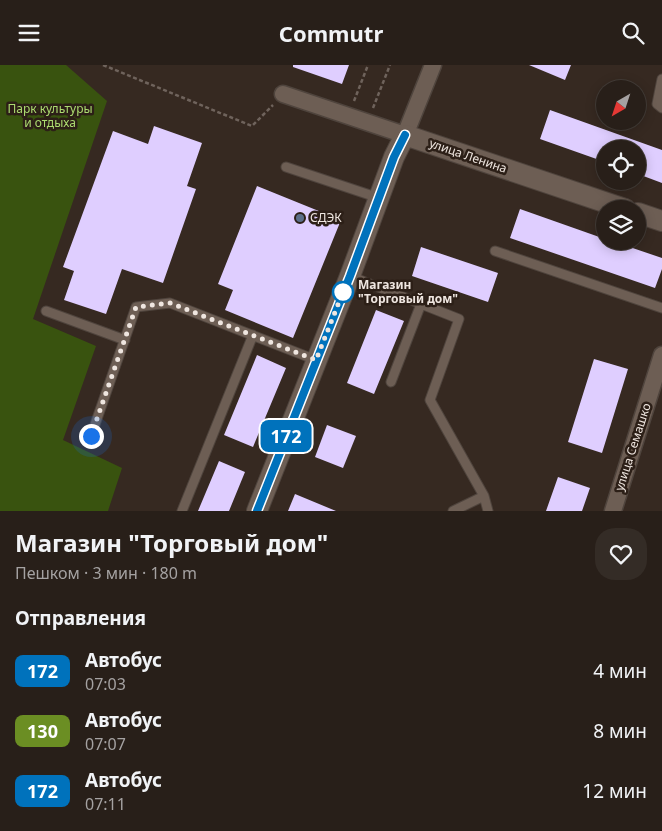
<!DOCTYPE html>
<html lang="ru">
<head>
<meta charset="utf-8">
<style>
	body { margin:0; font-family:"Noto Sans",sans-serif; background:#342c26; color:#f1f3f6; height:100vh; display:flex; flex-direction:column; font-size:19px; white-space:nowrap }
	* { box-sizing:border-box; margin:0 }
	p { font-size:16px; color:#a5a2a2 }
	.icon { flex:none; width:28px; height:28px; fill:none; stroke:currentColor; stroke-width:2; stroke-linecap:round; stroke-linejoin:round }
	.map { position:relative; height:446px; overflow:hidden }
	.side { display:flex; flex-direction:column; background:#281f19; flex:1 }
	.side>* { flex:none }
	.badge { padding:0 10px; border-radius:8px; font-size:18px; line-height:32px }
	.needle { width:32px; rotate:219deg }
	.tools { position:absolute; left:596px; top:15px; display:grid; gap:10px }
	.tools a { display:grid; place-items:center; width:50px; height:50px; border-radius:50%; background:#281f19; box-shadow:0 2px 12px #0003,0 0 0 1px #443d38; font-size:25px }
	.you { position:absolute; width:25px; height:25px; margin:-12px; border:4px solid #fff; border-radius:50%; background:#1a73e8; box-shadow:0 0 0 8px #1a73e833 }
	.map>.badge { position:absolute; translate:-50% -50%; box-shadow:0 0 0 2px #fff }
	h2 { padding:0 15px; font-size:19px; line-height:45px }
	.round { display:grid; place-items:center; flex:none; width:52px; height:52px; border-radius:20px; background:#342c26 }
	.summary { display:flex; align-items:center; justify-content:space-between; height:85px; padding:0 15px }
	h1 { font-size:24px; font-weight:700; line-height:38px }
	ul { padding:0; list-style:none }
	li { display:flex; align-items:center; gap:15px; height:60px; padding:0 15px }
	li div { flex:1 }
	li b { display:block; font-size:19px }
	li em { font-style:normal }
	li .badge { min-width:55px; font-weight:700; text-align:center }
	header { display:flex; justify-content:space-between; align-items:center; height:65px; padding:0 15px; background:#281f19; font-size:22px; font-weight:700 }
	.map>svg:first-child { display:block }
	.park { fill:#39530f }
	.building { fill:#dfceff }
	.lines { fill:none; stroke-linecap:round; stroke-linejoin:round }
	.service-casing { stroke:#4f443d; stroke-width:11 }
	.minor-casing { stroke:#4f443d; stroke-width:19 }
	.tertiary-casing { stroke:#4f443d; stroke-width:22 }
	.path { stroke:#6f635c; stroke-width:2.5; stroke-dasharray:4 2.5; stroke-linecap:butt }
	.service { stroke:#6d5e54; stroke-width:9 }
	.minor { stroke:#6d5e54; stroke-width:16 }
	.tertiary { stroke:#6d5e54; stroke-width:20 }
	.line-casing { stroke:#fff; stroke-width:11 }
	.line { stroke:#0072bc; stroke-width:8 }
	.walk { stroke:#efe6e0; stroke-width:5; stroke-dasharray:0 9 }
	.service-dot { fill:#5c6f8a; stroke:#2c1f17; stroke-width:2 }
	.stop-dot { fill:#fff; stroke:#0072bc; stroke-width:2.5 }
	.labels { text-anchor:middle; stroke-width:5; stroke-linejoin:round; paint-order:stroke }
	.park-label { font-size:12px; fill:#acdb70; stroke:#2c1f17 }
	.street-label { font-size:12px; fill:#efe6e0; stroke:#2c1f17 }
	.poi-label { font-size:12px; fill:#efe6e0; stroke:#2c1f17; text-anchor:start }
	.stop-label { font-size:12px; font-weight:bold; fill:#efe6e0; stroke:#2c1f17; text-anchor:start }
</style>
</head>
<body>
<header><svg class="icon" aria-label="menu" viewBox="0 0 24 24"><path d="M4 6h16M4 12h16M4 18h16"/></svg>Commutr<svg class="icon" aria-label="search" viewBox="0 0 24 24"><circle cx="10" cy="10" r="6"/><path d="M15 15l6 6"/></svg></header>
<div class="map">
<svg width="662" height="446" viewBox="0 0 662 446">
	<rect width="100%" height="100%" fill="#362921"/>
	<!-- park -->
	<path class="park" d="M0,0H66L107,36L33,254L96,281L63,375L122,403L108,446H0Z"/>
	<!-- building -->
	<path class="building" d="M293,0H349L342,19L293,2Z
		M529,0H571L565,15Z
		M550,45L662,85V118L638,109V84H605V97L540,74Z
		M154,61L202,78L187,121L196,124L163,218L122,204L106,249L64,235L74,206L63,202L113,66L148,79Z
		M257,121L341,155L293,273L225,245L233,225L218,219Z
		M520,144L605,174V176H612L662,193V204L655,223L510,173Z
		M421,182L498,208L488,237L412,211Z
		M376,245L404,256L374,329L347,318Z
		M257,290L286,303L253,382L224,370Z
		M594,294L628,304L602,388L568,377Z
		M327,360L356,371L343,403L315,392Z
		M219,396L245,407L229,446H198Z
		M558,412L590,423L582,446H546Z
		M295,429L336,446H288Z"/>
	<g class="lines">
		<defs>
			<path id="service" d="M662,14L657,39L662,43
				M286,102L379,133
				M495,186L662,243
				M350,211L459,254L430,335L484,431L488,446
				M46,246L125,275
				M391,317L421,239
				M91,371L136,242L170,238L316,295
				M182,446L253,270
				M453,446L484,431"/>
			<path id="minor" d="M283,29L405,70L433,0
				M613,446L662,290"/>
			<path id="tertiary" d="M638,148L662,156
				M257,446L350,211L394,92L405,70L625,144"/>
		</defs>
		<!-- service casing -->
		<use href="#service" class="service-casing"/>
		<!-- minor casing -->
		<use href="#minor" class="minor-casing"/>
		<!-- tertiary casing -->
		<use href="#tertiary" class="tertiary-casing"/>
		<!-- path -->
		<path class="path" d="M103,0L252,61L273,40
			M354,36L368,0
			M373,43L390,0"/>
		<!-- service -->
		<use href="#service" class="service"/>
		<!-- minor -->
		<use href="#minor" class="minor"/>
		<!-- tertiary -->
		<use href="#tertiary" class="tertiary"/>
	</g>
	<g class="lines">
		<defs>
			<path id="line" d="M257,446L350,211L394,92L405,70"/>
		</defs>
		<!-- line casing -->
		<use href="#line" class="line-casing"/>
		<!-- line -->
		<use href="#line" class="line"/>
		<!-- walk -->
		<path class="walk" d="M91,371L136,242L170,238L316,295L343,227"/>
	</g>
	<!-- markers -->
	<circle class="service-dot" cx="300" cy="153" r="5"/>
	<circle class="stop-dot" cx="343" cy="227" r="10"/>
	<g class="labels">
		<!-- park labels -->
		<g class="park-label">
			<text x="50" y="48">Парк культуры<tspan x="50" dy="14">и отдыха</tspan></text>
		</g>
		<!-- street labels -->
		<g class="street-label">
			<text transform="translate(468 91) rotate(19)" y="4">улица Ленина</text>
			<text transform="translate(633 382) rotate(-72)" y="4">улица Семашко</text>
		</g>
		<!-- poi labels -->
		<g class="poi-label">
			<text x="310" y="157">СДЭК</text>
		</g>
		<!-- stop labels -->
		<g class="stop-label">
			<text x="358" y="224">Магазин<tspan x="358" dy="14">"Торговый дом"</tspan></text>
		</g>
	</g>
</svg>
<div class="tools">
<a><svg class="needle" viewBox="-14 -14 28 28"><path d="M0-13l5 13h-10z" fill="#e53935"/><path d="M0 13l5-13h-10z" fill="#a5a2a2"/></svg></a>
<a><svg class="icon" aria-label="locate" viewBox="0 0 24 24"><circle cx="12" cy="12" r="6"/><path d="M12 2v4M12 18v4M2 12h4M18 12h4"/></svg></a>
<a><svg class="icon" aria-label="layers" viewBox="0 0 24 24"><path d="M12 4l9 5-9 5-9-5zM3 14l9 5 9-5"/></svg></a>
</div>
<div class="you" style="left:91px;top:371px"></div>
<b class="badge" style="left:286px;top:371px;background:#0072bc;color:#fff">172</b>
</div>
<section class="side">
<div class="summary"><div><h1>Магазин &quot;Торговый дом&quot;</h1><p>Пешком · 3 мин · 180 m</p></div><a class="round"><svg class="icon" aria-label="heart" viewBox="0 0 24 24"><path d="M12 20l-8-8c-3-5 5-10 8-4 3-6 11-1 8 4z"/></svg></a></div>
<h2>Отправления</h2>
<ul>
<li><span class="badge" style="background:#0072bc;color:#fff">172</span><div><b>Автобус</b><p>07:03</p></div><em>4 мин</em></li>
<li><span class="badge" style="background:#6b8e23;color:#fff">130</span><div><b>Автобус</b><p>07:07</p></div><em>8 мин</em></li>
<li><span class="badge" style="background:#0072bc;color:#fff">172</span><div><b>Автобус</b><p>07:11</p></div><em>12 мин</em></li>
</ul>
</section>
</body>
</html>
